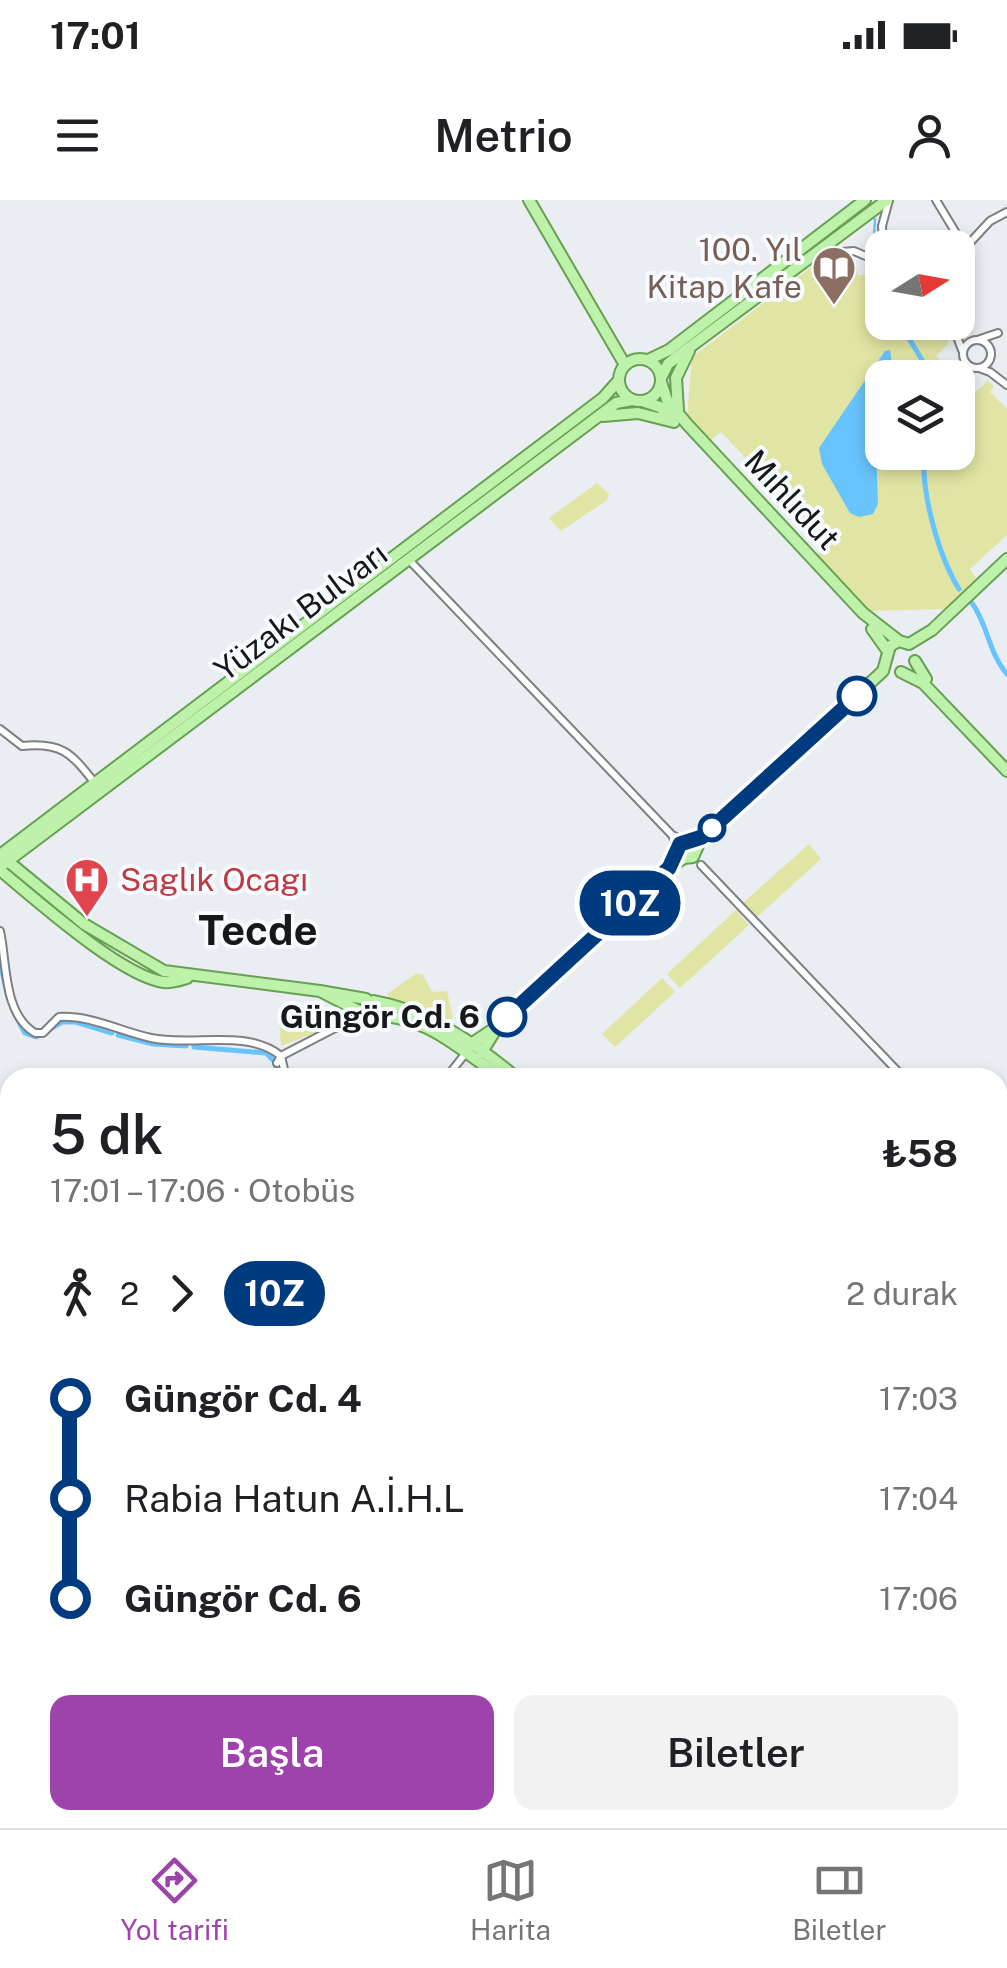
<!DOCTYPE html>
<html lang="tr">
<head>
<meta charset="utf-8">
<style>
	body { margin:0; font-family:"Public Sans",sans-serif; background:#f2f2f2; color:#202124; height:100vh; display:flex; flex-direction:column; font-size:38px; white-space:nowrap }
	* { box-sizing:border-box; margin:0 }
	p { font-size:32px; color:#757577 }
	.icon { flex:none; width:55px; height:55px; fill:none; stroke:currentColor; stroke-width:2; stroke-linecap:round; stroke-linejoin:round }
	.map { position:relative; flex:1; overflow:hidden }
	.details { position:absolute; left:0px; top:868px; width:1008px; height:762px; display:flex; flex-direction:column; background:#fff; border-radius:30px 30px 0 0; box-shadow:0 5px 15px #0003 }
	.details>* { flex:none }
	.badge { padding:0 20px; border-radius:32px; font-size:35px; line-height:65px }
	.needle { width:65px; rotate:79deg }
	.controls { position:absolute; left:865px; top:30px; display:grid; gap:20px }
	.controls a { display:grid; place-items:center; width:110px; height:110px; border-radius:20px; background:#fff; box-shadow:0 5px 15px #0003; font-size:50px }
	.map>.badge { position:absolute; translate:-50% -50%; box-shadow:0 0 0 5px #fff }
	.legs { display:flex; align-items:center; gap:15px; height:110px; padding:0 50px; font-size:32px }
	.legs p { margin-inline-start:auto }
	.headline { display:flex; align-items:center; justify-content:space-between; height:170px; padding:0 50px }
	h1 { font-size:55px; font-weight:600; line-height:75px }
	.primary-button { display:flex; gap:20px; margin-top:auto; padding:20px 50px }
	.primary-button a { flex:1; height:115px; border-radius:20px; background:#9e42ac; color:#fff; font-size:40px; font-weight:600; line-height:115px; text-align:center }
	.primary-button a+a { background:#f2f2f2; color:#202124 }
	ul { padding:0 50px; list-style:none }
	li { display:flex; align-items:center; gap:35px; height:100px; font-size:38px }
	li i { display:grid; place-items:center; width:15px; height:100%; margin:0 12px; background:currentColor }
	li i::after { content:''; width:25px; height:25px; margin:-12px; border:8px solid; border-radius:50%; background:#fff }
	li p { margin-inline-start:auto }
	li:first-child i { background:linear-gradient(#0000 50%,currentColor 0) }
	li:last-child i { background:linear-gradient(currentColor 50%,#0000 0) }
	.status { display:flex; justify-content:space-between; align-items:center; height:70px; padding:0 50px; background:#fff; direction:ltr }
	.status svg { height:28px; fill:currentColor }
	header { display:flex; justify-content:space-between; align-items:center; height:130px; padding:0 50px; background:#fff; font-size:45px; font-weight:600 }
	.menu { display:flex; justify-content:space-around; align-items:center; height:140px; border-top:2px solid #e0e0e0; background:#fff; font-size:28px; color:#757577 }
	.menu a { display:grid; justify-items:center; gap:5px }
	.menu .on { color:#9e42ac }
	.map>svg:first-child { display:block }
	.green { fill:#e1e5a3 }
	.water { fill:#68c4fe }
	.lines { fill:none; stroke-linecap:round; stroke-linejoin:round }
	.stream { stroke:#68c4fe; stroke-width:2.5 }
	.canal { stroke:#68c4fe; stroke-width:5 }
	.minor-casing { stroke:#7d8083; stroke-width:10 }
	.major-casing { stroke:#67a052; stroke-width:14 }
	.minor { stroke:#fff; stroke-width:6 }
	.major { stroke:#bef2aa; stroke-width:10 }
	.line-1-casing { stroke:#fff; stroke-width:22 }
	.line-1 { stroke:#003b80; stroke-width:15 }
	.stop-1-dot { fill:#fff; stroke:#003b80; stroke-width:5 }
	.labels { text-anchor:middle; stroke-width:8; stroke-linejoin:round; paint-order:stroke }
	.education-label { font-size:32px; fill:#785e54; stroke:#f7fafe; text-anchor:end }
	.street-label { font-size:32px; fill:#171819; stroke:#f7fafe }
	.health-label { font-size:32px; fill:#be3a42; stroke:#f7fafe; text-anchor:start }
	.stop-label { font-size:32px; font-weight:bold; fill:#171819; stroke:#f7fafe; text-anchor:end }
	.district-label { font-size:42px; font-weight:bold; fill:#171819; stroke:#f7fafe }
</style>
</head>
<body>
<div class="status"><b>17:01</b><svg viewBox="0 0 49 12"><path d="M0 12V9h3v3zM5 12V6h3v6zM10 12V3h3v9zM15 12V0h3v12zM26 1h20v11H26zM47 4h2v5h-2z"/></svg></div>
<header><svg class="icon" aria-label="menu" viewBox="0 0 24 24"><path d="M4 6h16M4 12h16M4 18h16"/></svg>Metrio<svg class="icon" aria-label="person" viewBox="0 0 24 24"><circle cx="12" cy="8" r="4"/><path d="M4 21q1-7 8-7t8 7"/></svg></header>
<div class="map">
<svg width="1007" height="1628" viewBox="0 0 1007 1628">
	<rect width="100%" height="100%" fill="#eaedf1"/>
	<!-- green -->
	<path class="green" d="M839,55L841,66L845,58V66H857L858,75L882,74V122L934,123L948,137V144L936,156L957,178H882V252H958V178L974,194L988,180L994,187L990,192L1007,209V335L970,369L977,379L944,409L868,411L817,355L827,344L721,232L710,241L687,217L692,157L811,67L826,66L827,57L829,66L831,58L835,66V57L839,66Z
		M597,283L609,294L607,300L561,331L549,318Z
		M809,644L821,659L757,717L743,703Z
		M736,710L749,725L680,788L667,774Z
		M417,773L423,775L432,792L447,791L454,824L389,802L387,794Z
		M662,778L675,792L615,847L602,834Z
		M282,808L331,812L335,825L281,846L279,820Z"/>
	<!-- water -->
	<path class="water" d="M890,150L894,177L882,178V220L865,222L866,249H876L878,304L873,314L859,317L850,313L822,264L819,248L885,151Z"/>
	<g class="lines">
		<!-- stream -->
		<path class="stream" d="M874,36L875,19"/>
		<!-- canal -->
		<path class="canal" d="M874,77L882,97
			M899,122L922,160L924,178
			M924,252C921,292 938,355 959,389
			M972,403C988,425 989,454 1007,474
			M0,762L8,798
			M14,813L25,833L36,837L62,822H76L112,833
			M118,835L153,844L186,846
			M194,847L266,853L274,861L279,878
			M588,1628L597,1620
			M852,1628L882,1623"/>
		<defs>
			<path id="minor" d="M936,0L965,48L990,21L1007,12
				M883,48L882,26L889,0
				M819,54L854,51L882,63
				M944,122L956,134L962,150
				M980,139L998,133
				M963 154a14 14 0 1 1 28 0a14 14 0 1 1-28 0Z
				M979,168L990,172L1007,185
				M410,361L672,635
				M0,529L22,546C62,542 71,553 94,582
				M678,649L672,635L685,641
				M701,665L904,878
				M0,731C7,763 3,814 35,833H43L59,817C90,815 120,831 151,838C192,847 247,828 281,856L362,814
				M277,863L281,856L286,878
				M446,878L465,854
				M998,905L1007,896
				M998,994L1007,1007
				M998,1105L1007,1110
				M601,1628L608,1620
				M843,1628L864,1620"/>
			<path id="major" d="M529,0L625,165
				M619 180a21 21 0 1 1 42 0a21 21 0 1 1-42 0Z
				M648,160L669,150L865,0
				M661,178L668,164L678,156L887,0
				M661,182L667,200L687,224L863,413L899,441
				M642,201L660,207L675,220
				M678,210L676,178L689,151
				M603,216L638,213L674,222
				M872,429L887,450
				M915,461L926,479
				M883,471L890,446L899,441L909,444L932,430L1007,359
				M901,472L923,483L1007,571
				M678,652L684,658L693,657L702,637L883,471
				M0,655L603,198L619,180
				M4,658L84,724L164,771L320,791
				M0,667L616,203L632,200
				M0,670C35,699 122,777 164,782C171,783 180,780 187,778
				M373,801C428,811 475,843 517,878
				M359,811L320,791L366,799
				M371,814C434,819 454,847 503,878
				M498,826L669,668L684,658
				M468,846L498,826L482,852
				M998,1296L1007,1305
				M998,1306L1007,1318
				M998,1612L1007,1610
				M897,1620L915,1628
				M880,1628L889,1620"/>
		</defs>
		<!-- minor casing -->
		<use href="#minor" class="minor-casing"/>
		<!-- major casing -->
		<use href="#major" class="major-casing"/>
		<!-- minor -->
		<use href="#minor" class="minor"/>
		<!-- major -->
		<use href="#major" class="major"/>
	</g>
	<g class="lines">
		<defs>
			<path id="line-1" d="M507,817L669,668L680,644L702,637L857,496"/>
		</defs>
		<!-- line-1 casing -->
		<use href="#line-1" class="line-1-casing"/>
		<!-- line-1 -->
		<use href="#line-1" class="line-1"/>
	</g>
	<!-- icons -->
	<defs>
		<symbol id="library-pin" viewBox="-11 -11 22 30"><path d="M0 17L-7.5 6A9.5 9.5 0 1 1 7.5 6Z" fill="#8d6e63" stroke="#f7fafe"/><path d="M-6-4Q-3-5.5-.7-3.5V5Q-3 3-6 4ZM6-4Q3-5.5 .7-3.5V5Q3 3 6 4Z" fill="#fff"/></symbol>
		<symbol id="hospital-pin" viewBox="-11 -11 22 30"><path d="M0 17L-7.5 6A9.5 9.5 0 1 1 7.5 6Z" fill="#e0444e" stroke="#f7fafe"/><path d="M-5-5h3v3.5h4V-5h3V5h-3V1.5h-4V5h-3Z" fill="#fff"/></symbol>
	</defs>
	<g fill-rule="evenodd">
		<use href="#library-pin" x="809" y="43" width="50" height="68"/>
		<use href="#hospital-pin" x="62" y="655" width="50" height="68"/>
	</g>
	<!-- markers -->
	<g class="stop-1-dot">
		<circle cx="857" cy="496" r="18"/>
		<circle cx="712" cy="628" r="12"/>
		<circle cx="507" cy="817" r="18"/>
	</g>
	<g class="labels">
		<!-- education labels -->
		<g class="education-label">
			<text x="802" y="61">100. Yıl<tspan x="802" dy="37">Kitap Kafe</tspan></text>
		</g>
		<!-- street labels -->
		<g class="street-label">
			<text transform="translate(792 300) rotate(47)" y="11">Mıhlıdut</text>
			<text transform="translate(301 412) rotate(-37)" y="11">Yüzakı Bulvarı</text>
		</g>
		<!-- health labels -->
		<g class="health-label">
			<text x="120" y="691">Saglık Ocagı</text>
		</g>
		<!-- stop labels -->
		<g class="stop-label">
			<text x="480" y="828">Güngör Cd. 6</text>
		</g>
		<!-- district labels -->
		<g class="district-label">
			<text x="258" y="745">Tecde</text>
		</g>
	</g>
</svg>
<div class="controls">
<a><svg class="needle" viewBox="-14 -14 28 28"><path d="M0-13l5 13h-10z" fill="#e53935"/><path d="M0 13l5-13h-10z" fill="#757577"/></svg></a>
<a><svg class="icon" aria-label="layers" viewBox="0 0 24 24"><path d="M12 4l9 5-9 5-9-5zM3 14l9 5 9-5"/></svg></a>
</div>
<b class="badge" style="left:630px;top:703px;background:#003b80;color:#fff">10Z</b>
<section class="details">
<div class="headline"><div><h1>5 dk</h1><p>17:01 – 17:06 · Otobüs</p></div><b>₺58</b></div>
<div class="legs"><svg class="icon" aria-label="walk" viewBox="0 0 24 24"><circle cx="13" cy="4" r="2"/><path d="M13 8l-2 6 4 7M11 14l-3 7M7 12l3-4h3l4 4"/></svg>2<svg class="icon" aria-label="forward" viewBox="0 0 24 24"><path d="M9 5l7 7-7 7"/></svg><b class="badge" style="background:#003b80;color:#fff">10Z</b><p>2 durak</p></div>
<ul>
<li><i style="color:#003b80"></i><b>Güngör Cd. 4</b><p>17:03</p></li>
<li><i style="color:#003b80"></i><span>Rabia Hatun A.İ.H.L</span><p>17:04</p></li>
<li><i style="color:#003b80"></i><b>Güngör Cd. 6</b><p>17:06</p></li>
</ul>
<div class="primary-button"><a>Başla</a><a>Biletler</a></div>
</section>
</div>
<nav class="menu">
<a class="on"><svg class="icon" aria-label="directions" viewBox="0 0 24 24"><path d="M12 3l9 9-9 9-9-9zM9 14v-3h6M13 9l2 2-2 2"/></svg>Yol tarifi</a>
<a><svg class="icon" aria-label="map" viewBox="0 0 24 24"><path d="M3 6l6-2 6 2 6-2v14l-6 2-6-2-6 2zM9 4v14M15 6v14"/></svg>Harita</a>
<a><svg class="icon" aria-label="tickets" viewBox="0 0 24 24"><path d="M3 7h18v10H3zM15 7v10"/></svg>Biletler</a>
</nav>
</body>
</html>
